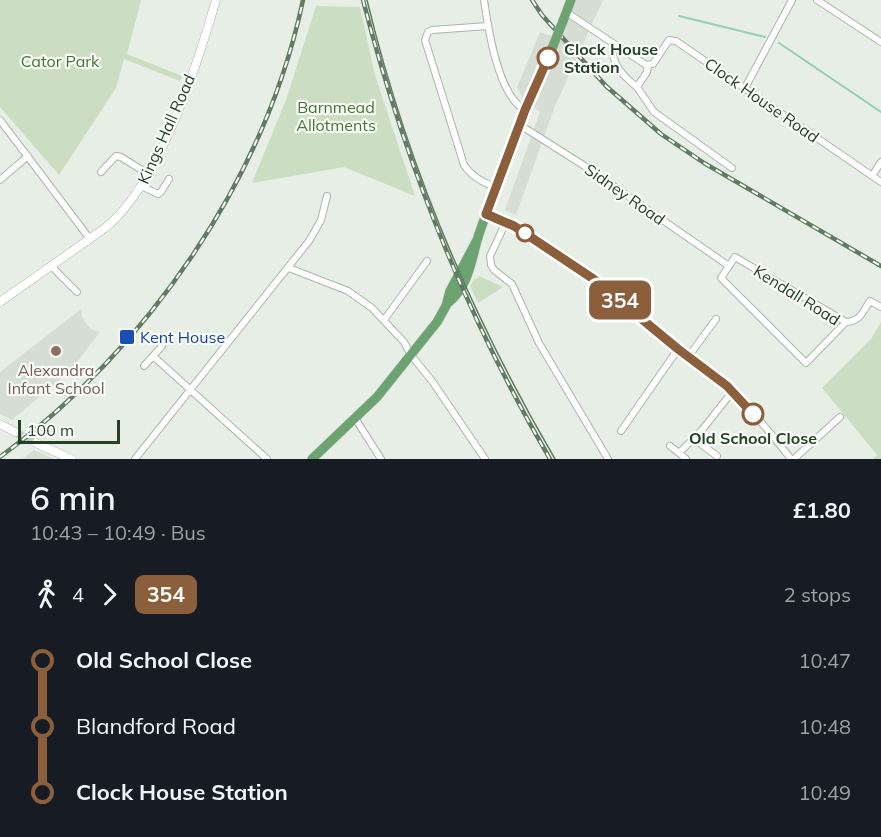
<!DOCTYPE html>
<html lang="en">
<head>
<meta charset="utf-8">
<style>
	body { margin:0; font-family:Mulish,sans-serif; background:#20242c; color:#f1f3f6; height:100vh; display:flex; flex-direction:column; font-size:22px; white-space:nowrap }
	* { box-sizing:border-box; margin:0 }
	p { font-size:20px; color:#9ea1a6 }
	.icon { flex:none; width:33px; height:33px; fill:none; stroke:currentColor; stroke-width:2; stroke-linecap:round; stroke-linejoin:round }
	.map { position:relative; height:459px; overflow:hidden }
	.details { display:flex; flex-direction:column; background:#171b24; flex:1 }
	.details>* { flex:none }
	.badge { padding:0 12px; border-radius:9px; font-size:21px; line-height:39px }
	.scale { position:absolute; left:18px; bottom:15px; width:102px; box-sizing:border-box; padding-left:6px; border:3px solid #264027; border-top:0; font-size:16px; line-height:21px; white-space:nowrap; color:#264027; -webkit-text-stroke:4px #f8fbf7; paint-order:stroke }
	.map>.badge { position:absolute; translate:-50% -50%; box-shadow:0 0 0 3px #fff }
	.legs { display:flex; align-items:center; gap:9px; height:66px; padding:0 30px; font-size:20px }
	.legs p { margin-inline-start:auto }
	.headline { display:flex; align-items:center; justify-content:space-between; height:102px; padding:0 30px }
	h1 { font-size:33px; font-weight:600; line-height:45px }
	ul { padding:0 30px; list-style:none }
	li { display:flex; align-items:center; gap:21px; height:66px; font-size:22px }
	li i { display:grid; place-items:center; width:9px; height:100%; margin:0 8px; background:currentColor }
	li i::after { content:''; width:15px; height:15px; margin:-8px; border:4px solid; border-radius:50%; background:#171b24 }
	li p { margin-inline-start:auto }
	li:first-child i { background:linear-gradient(#0000 50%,currentColor 0) }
	li:last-child i { background:linear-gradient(currentColor 50%,#0000 0) }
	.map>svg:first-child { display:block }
	.built { fill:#d6ded4 }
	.green { fill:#ccdec1 }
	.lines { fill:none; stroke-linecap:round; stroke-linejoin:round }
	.stream { stroke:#92d0b0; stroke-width:2 }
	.tertiary-tunnel { stroke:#c0cbc0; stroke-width:8; stroke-dasharray:8 4; stroke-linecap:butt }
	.minor-casing { stroke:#a9b6a9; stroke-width:8 }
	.tertiary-casing { stroke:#a9b6a9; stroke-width:9 }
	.primary-casing { stroke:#c2cac3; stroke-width:10 }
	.minor { stroke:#fff; stroke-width:6 }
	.tertiary { stroke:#fff; stroke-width:8 }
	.primary { stroke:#6da271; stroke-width:9 }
	.tram { stroke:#607b62; stroke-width:1.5 }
	.rail-casing { stroke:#607b62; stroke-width:4.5 }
	.rail { stroke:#f8fbf7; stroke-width:2; stroke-dasharray:7; stroke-linecap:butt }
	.primary-bridge-casing { stroke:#c2cac3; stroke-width:10; stroke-linecap:butt }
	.primary-bridge { stroke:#6da271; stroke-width:9 }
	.line-1-casing { stroke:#fff; stroke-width:14 }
	.line-1 { stroke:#8b5e3c; stroke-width:9 }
	.stop-1-dot { fill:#fff; stroke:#8b5e3c; stroke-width:3 }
	.transit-dot { fill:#1a4fb4; stroke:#f8fbf7; stroke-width:2 }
	.education-dot { fill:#8d6e63; stroke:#f8fbf7; stroke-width:2 }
	.labels { text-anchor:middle; stroke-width:4.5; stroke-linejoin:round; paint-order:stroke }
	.stop-label { font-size:16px; font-weight:bold; fill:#264027; stroke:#f8fbf7; text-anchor:start }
	.park-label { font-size:16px; fill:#447631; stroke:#f8fbf7 }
	.street-label { font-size:16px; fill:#264027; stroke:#f8fbf7 }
	.transit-label { font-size:16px; fill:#164399; stroke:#f8fbf7; text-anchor:start }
	.education-label { font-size:16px; fill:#785e54; stroke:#f8fbf7 }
</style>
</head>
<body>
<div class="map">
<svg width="881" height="459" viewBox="0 0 881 459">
	<rect width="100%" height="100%" fill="#e7eee6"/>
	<!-- built -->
	<path class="built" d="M576,0H603L555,106L516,215L505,210L540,112L523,99L517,87L540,32L560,39Z
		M81,309L82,316L85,322L91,329L100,332L71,370L12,420L0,414V372Z
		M34,450L54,459H22Z"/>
	<!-- green -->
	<path class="green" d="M0,0H141L127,54L182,76L180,81L124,59L116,88L59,175L0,107Z
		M316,6L360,7L375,75L415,196L344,167L252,183L286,100Z
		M479,276L503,287L478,303L470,286L475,278L477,279Z
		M881,322V459H873L877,455L822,388L871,339Z"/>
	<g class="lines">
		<!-- stream -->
		<path class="stream" d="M679,16L765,37
			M779,43L881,112"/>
		<!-- tertiary-tunnel -->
		<path class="tertiary-tunnel" d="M15,432L36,443"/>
		<defs>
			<path id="minor" d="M484,0C488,28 498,96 525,110
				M817,0L881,42
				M566,12L646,65L653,64L669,40L676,41L881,182
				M488,26L432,30L428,32L425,40L464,165C472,177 483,183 496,187
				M614,45C609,62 624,77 637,87L647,72L648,65
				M637,87L654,112L732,168
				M745,88L792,0
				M0,120L90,239
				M520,125L583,165L729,266
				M101,172L116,156L121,157L148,174
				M872,176L881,162
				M0,180L28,156
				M141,186L158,194L161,192L169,179
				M486,214C552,240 617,296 670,342C687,357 707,369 724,384C749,406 771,433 791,459
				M506,222L490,256L491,265L494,270L512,284L539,343L608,459
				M735,257L846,322L806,363L721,278Z
				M51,266L77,292
				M289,268L348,291L372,308L404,342L411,355L432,381L485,459
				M384,320L427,261
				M846,322C860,322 863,311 870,301L881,307
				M153,356L267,459
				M688,357L716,319
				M144,366L162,346
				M355,418L381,459
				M621,431L678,349
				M693,438L717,456
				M670,446L679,453
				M135,459L309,241L321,220L327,196
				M686,459L679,453L702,430L732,392
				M794,459L840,417"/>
			<path id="tertiary" d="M0,302L105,228C159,185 197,66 216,0
				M0,424L15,432
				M36,443L71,459"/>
			<path id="primary" d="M563,21L571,0
				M448,303C469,286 471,261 478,237C484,219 491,202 497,184C514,138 533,92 553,46
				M312,459L377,397L437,322L446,306L450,291L478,238"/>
		</defs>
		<!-- minor casing -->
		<use href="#minor" class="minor-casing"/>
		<!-- tertiary casing -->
		<use href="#tertiary" class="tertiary-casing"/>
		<!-- primary casing -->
		<use href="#primary" class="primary-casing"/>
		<!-- minor -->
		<use href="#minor" class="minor"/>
		<!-- tertiary -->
		<use href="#tertiary" class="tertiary"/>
		<!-- primary -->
		<use href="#primary" class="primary"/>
		<!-- tram -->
		<path class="tram" d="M367,0C406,162 471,315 555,459"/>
		<defs>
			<path id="rail" d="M363,0C405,163 465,314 550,459
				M532,0L542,15L606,86L661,134L704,163L881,266
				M0,457C147,349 265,180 303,0"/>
		</defs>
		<!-- rail casing -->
		<use href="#rail" class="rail-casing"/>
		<!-- rail -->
		<use href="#rail" class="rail"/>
		<defs>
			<path id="primary-bridge" d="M553,46L563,21"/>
		</defs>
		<!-- primary-bridge casing -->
		<use href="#primary-bridge" class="primary-bridge-casing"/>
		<!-- primary-bridge -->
		<use href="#primary-bridge" class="primary-bridge"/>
	</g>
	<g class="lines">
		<defs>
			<path id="line-1" d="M548,58L525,110L486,214L514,226L592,278L678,349L727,386L753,414"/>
		</defs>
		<!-- line-1 casing -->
		<use href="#line-1" class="line-1-casing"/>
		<!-- line-1 -->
		<use href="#line-1" class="line-1"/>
	</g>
	<!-- markers -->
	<g class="stop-1-dot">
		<circle cx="548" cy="58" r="10"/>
		<circle cx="525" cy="233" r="8"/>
		<circle cx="753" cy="414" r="10"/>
	</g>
	<rect class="transit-dot" x="119" y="329" width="16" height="16" rx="3"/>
	<circle class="education-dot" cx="56" cy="351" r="6"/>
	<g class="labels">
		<!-- stop labels -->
		<g class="stop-label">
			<text x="564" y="55">Clock House<tspan x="564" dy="18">Station</tspan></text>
			<text x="753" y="444" text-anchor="middle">Old School Close</text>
		</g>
		<!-- park labels -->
		<g class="park-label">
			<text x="60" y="67">Cator Park</text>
			<text x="336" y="113">Barnmead<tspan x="336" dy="18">Allotments</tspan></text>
		</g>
		<!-- street labels -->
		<g class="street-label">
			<text transform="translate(762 100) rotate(35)" y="6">Clock House Road</text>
			<text transform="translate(166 129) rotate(-66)" y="6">Kings Hall Road</text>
			<text transform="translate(625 194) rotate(35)" y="6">Sidney Road</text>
			<text transform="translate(797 295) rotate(32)" y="6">Kendall Road</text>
		</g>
		<!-- transit labels -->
		<g class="transit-label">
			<text x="140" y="343">Kent House</text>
		</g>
		<!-- education labels -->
		<g class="education-label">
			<text x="56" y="376">Alexandra<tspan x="56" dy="18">Infant School</tspan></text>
		</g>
	</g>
</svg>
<div class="scale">100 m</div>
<b class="badge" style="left:620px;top:300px;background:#8b5e3c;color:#fff">354</b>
</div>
<section class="details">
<div class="headline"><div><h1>6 min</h1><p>10:43 – 10:49 · Bus</p></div><b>£1.80</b></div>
<div class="legs"><svg class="icon" aria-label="walk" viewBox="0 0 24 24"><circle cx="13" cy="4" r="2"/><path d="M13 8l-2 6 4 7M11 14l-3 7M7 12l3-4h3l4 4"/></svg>4<svg class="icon" aria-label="forward" viewBox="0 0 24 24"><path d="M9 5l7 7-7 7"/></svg><b class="badge" style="background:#8b5e3c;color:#fff">354</b><p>2 stops</p></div>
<ul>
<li><i style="color:#8b5e3c"></i><b>Old School Close</b><p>10:47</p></li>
<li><i style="color:#8b5e3c"></i><span>Blandford Road</span><p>10:48</p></li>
<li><i style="color:#8b5e3c"></i><b>Clock House Station</b><p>10:49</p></li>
</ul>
</section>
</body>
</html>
